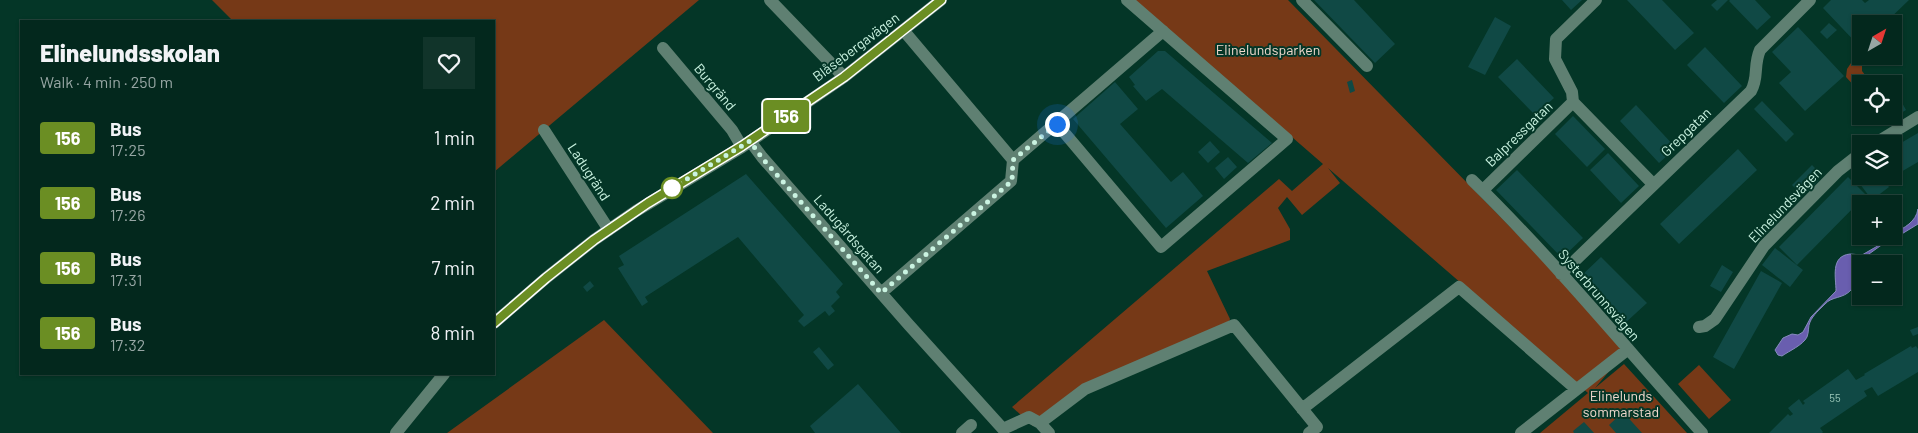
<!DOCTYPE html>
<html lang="en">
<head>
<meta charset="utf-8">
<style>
	body { margin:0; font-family:Barlow,sans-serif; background:#11342a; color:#f1f3f6; height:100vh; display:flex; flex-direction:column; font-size:19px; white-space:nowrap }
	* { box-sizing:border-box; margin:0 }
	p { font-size:16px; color:#97a6a4 }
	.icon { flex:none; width:28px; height:28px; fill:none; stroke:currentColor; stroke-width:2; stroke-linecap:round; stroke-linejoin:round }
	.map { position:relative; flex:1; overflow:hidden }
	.drawer { position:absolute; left:20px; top:20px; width:475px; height:355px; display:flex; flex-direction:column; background:#03281d; border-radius:0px; box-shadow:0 1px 4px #0004,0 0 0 1px #24443b }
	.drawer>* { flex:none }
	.badge { padding:0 10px; border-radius:4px; font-size:18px; line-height:32px }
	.needle { width:32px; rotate:39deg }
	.tools { position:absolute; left:1852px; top:15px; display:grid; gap:10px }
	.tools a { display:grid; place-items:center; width:50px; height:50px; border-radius:0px; background:#03281d; box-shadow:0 1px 4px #0004,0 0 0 1px #24443b; font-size:25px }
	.you { position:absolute; width:25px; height:25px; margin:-12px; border:4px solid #fff; border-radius:50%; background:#1a73e8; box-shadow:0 0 0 8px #1a73e833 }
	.map>.badge { position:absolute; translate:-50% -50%; box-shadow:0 0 0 2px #fff }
	.round { display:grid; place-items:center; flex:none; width:52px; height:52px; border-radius:0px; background:#11342a }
	.headline { display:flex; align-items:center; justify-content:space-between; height:85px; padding:0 20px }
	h1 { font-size:24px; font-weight:800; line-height:38px }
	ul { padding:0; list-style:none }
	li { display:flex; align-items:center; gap:15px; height:65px; padding:0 20px }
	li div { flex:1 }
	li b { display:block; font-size:19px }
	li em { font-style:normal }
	li .badge { min-width:55px; font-weight:700; text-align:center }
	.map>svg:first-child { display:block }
	.green { fill:#763917 }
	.water { fill:#695eaf; stroke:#868bbe }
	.building { fill:#104945 }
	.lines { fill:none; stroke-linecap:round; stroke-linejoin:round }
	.minor { stroke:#5f8072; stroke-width:12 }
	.line-casing { stroke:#fff; stroke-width:11 }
	.line { stroke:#6b8e23; stroke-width:8 }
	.walk { stroke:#caf3e1; stroke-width:5; stroke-dasharray:0 9 }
	.stop-dot { fill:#fff; stroke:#6b8e23; stroke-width:2.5 }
	.labels { text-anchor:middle; stroke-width:4; stroke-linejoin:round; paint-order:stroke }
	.number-label { font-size:11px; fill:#9cc8ba }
	.street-label { font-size:14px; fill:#caf3e1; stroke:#043627 }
	.park-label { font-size:14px; fill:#f1d9cd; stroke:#043627 }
</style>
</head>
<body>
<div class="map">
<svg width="1918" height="433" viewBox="0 0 1918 433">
	<rect width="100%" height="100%" fill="#043627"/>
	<!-- green -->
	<path class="green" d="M212,0H699L494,172V21H233Z
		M1134,0H1288L1618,337L1627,350L1595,388L1624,364L1687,433H1540L1588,393L1328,168L1340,183L1302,215L1287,197L1278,208L1290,229V240L1207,271L1230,319L1225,331L1132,364L1033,426L1012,407L1279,179L1292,191L1323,164Z
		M1853,60H1857L1862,64V71L1869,80L1868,84H1861V90L1857,89L1846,77L1847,69Z
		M604,320L713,433H447Z
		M1699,365L1731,400L1709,419L1678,384Z"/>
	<!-- water -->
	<path class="water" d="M1918,209V224L1900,235L1894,236L1862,259C1854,267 1860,281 1851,290C1843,299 1832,296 1825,304C1820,309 1813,315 1810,322C1808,326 1809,332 1807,337C1803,345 1789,351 1782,356L1778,355L1775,350L1783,338L1792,334L1798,335L1803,332L1811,317L1836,291C1836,278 1830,256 1850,254C1854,254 1858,255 1862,255L1881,244L1886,236H1894V233C1904,228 1916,222 1918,209Z"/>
	<!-- building -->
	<path class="building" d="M1314,0H1354L1395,44L1375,63Z
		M1562,0H1582L1571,10Z
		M1627,0H1662L1694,33L1675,50Z
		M1717,0H1728L1717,11L1711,5Z
		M1730,0H1755L1771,17L1757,30L1729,1Z
		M1831,0H1862L1865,3L1869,0H1909L1884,24H1861L1860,47L1823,8Z
		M1495,17L1511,26L1485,75L1468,67Z
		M1829,23L1837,30L1827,39L1820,32Z
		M1798,27L1844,76L1805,111L1779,83L1791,72L1772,52Z
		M1705,47L1742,86L1724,103L1687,65Z
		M1158,51H1165L1272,143L1248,163L1162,89L1146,101L1133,86L1135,85L1129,77Z
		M1517,59L1554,98L1535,115L1498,77Z
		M1352,80L1355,91L1350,93L1347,82Z
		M1115,82L1138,109L1120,124L1171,182L1183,172L1203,196L1166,228L1073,119Z
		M1900,99L1906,110L1886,122L1883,116H1894V103Z
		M1762,101L1794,134L1786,142L1754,109Z
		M1636,105L1676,148L1659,163L1620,121Z
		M1573,116L1605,149L1587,167L1555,134Z
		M1918,133V162L1894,176V147Z
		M1210,141L1220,152L1208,163L1198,152Z
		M1738,149L1757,170L1679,244L1660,224Z
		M1608,153L1639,186L1621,203L1590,170Z
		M1228,157L1237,167L1224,179L1215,168Z
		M1861,164V176H1881L1889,187L1872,200L1851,172Z
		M1812,165L1821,174L1816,179L1818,181L1808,191L1806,189L1801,194L1792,185Z
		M1517,170L1583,238L1562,258L1496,190Z
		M746,174L843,284L836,292L840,297L831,306L835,311L829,316L825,311L804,327L798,321L804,315L738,237L645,297L648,302L642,306L618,268L624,265L619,256Z
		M1883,176H1894L1886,181Z
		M1848,177L1866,195L1797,265L1779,247Z
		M1775,248L1803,270L1790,287L1762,265Z
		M1601,257L1647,303L1624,324L1580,277Z
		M1722,265L1733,272L1721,292L1710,286Z
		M1761,271L1782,283L1734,369L1713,357Z
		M590,281L594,286L587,292L583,287Z
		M1918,327V334L1913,336L1910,330Z
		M1911,346L1912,348L1916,346L1918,349V372L1878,396L1872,387L1864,391L1867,396L1820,428L1823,432L1822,433H1769L1788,414L1790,416L1793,414L1788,408L1799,399L1803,405L1805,403L1803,401L1848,369L1856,380L1865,375L1864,374Z
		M819,347L834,365L828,370L813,352Z
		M858,384L901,433H815L810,426Z
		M1623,412L1642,433H1616L1609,425Z
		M1584,422L1594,433H1574L1573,431Z"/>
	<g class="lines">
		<!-- minor -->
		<path class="minor" d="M770,0L844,77
			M1302,0L1367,66
			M904,31L1013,160L1163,31
			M663,48L732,130L742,147
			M1573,102L1653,184
			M1057,124L1161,247L1287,139L1127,0
			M544,130L609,230
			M750,141L762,157L909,325L1003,429L1029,417L1040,423L1049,433
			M1874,144L1918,117
			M1472,180C1553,259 1626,348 1702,433
			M1483,190L1573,102L1572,92L1555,59L1556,39L1596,0
			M1561,274L1751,91C1759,77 1753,66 1760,50L1810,0
			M881,293L1011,181L1013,160
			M494,323L546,278L594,240L636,211L742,147L844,77L941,0
			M1699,327L1705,326L1715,319L1764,246L1838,171L1861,153
			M1302,409L1459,287L1576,389
			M1040,423L1085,389L1234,325L1317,427L1309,433
			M396,433L444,374
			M962,433L971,425
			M1521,433L1627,350"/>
	</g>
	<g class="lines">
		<defs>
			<path id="line" d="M494,323L546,278L594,240L648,203L742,146L844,77L941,0"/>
		</defs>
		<!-- line casing -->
		<use href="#line" class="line-casing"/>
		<!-- line -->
		<use href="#line" class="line"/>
		<!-- walk -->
		<path class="walk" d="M672,188L750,141L762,158L881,293L1012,181L1013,160L1057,124"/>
	</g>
	<!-- markers -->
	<circle class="stop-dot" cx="672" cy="188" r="10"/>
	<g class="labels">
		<!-- number labels -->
		<g class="number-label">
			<text x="1835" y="402">55</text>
		</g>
		<!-- street labels -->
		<g class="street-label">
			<text transform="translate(856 47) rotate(-37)" y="5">Blåsebergavägen</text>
			<text transform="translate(715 87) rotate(50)" y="5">Burgränd</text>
			<text transform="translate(1686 132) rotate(-44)" y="5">Grepgatan</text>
			<text transform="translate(1519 134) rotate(-44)" y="5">Balpressgatan</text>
			<text transform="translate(589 172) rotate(57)" y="5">Ladugränd</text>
			<text transform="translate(1785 205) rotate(-46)" y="5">Elinelundsvägen</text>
			<text transform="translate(849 234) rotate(49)" y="5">Ladugårdsgatan</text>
			<text transform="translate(1599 295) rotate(49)" y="5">Systerbrunnsvägen</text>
		</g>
		<!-- park labels -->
		<g class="park-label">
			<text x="1268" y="55">Elinelundsparken</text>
			<text x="1621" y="401">Elinelunds<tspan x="1621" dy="16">sommarstad</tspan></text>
		</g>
	</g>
</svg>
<div class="tools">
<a><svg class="needle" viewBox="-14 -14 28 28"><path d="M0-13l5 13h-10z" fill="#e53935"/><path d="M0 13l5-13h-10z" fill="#97a6a4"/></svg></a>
<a><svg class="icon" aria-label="locate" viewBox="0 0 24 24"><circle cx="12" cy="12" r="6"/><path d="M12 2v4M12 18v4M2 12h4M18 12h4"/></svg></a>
<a><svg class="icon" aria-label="layers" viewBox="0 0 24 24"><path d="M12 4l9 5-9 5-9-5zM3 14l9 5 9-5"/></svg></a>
<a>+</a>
<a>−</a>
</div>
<div class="you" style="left:1057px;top:124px"></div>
<b class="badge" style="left:786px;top:116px;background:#6b8e23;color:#fff">156</b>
<section class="drawer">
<div class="headline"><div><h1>Elinelundsskolan</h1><p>Walk · 4 min · 250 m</p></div><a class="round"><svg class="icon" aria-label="heart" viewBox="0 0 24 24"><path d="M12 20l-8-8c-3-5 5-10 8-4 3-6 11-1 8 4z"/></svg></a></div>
<ul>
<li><span class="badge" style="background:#6b8e23;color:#fff">156</span><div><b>Bus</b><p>17:25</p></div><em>1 min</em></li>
<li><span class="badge" style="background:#6b8e23;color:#fff">156</span><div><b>Bus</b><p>17:26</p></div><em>2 min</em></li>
<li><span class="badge" style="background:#6b8e23;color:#fff">156</span><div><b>Bus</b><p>17:31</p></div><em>7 min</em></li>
<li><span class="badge" style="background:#6b8e23;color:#fff">156</span><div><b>Bus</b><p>17:32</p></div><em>8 min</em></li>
</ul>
</section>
</div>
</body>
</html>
